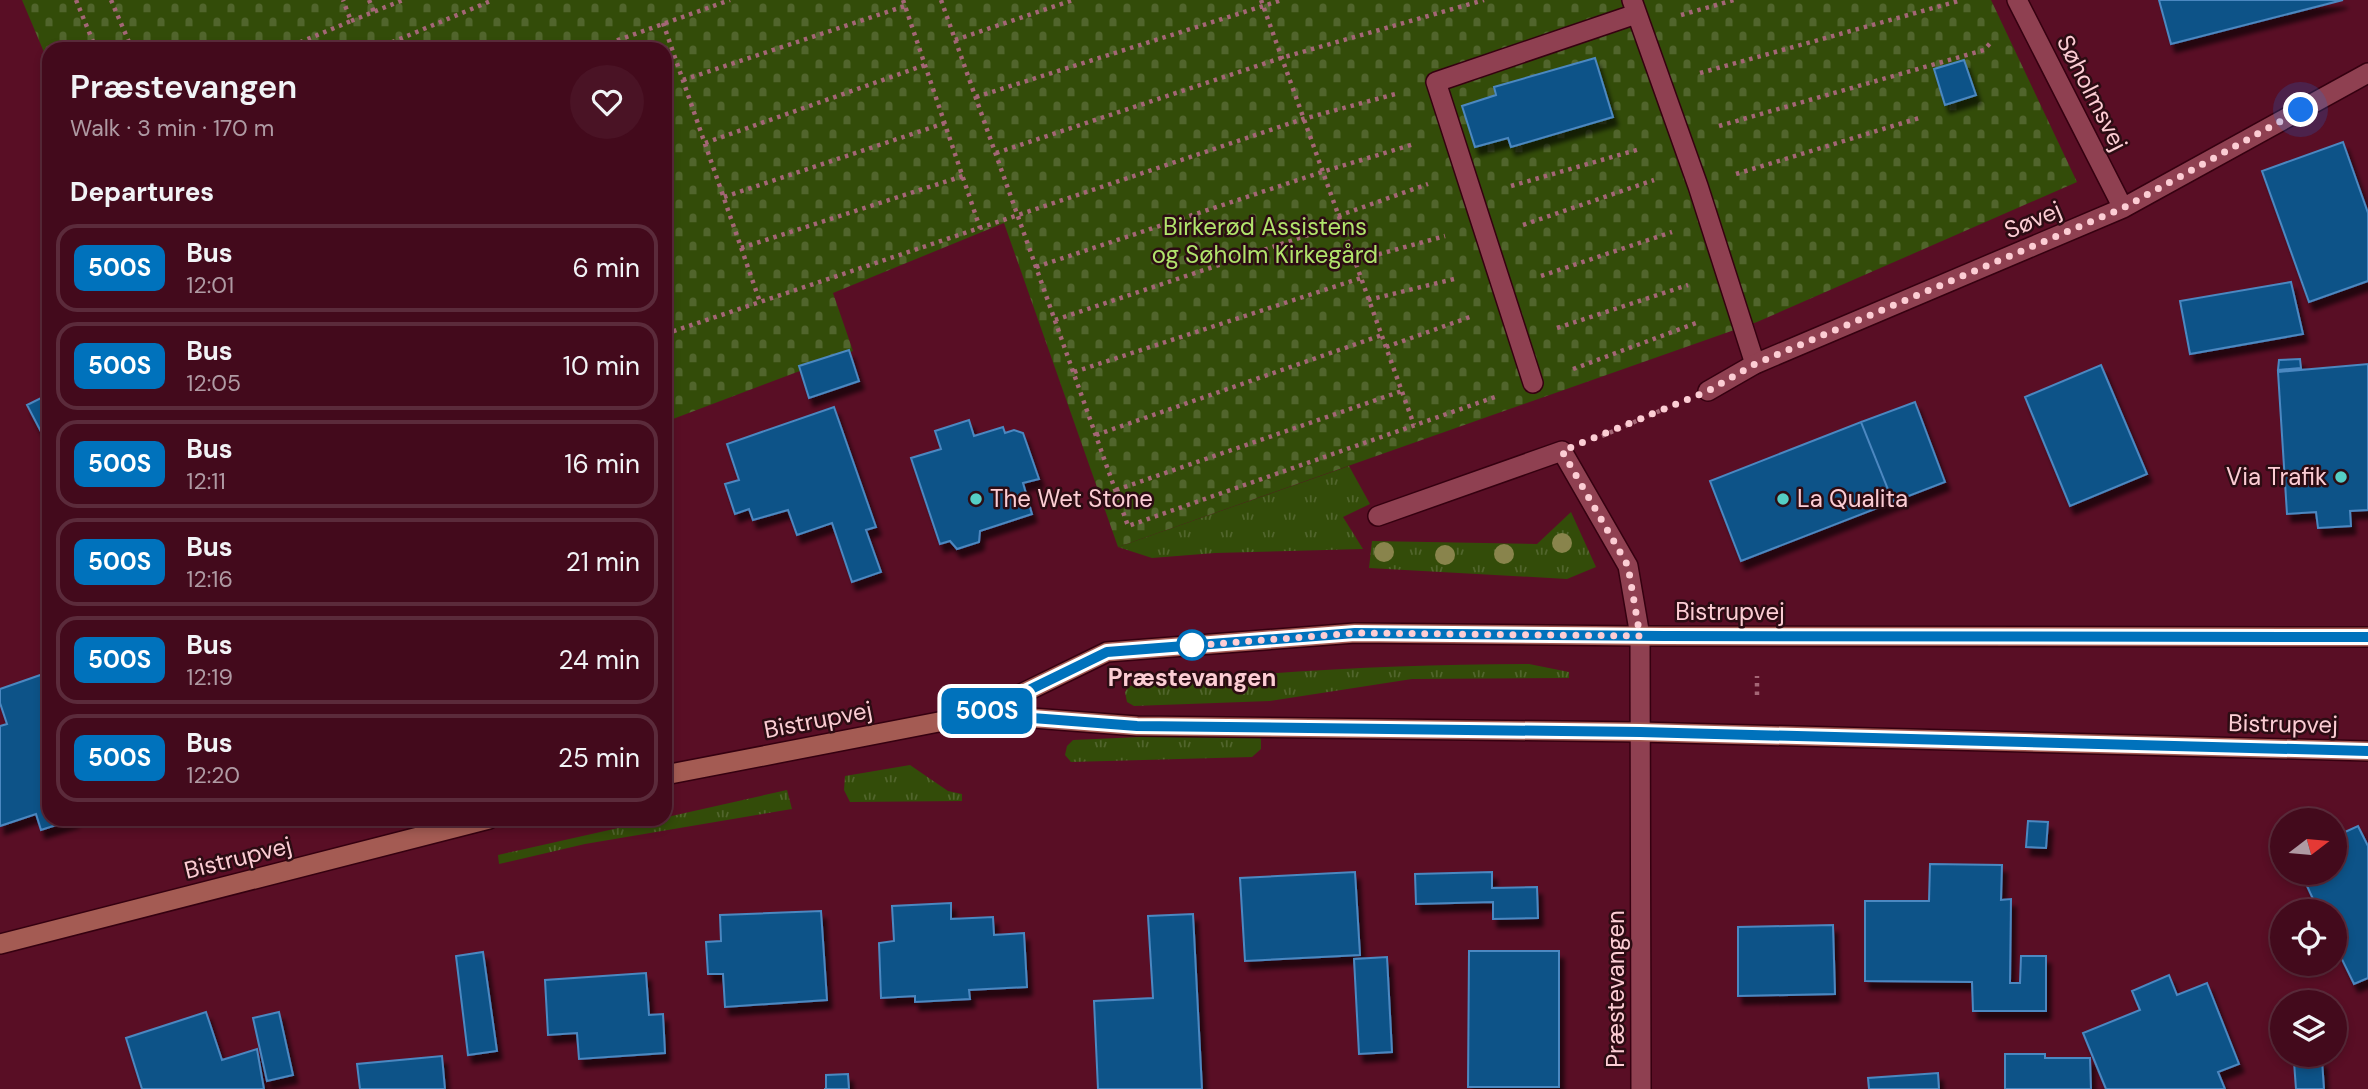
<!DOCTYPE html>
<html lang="en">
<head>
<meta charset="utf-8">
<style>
	body { margin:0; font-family:"DM Sans",sans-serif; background:#4a1325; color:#f1f3f6; height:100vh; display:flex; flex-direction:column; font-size:26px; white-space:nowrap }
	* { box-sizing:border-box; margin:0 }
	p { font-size:23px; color:#af9aa3 }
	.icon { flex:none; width:38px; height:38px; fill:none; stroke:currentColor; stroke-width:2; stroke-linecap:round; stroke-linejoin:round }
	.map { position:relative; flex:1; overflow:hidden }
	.side { position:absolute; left:42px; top:42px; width:630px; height:784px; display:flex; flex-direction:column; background:#430a1c; border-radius:21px; box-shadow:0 4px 10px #0003,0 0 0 2px #5b2b3b }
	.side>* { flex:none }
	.badge { padding:0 14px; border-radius:10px; font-size:24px; line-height:46px }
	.needle { width:46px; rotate:74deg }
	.fabs { position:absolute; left:2270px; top:808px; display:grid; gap:14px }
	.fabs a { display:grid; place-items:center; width:77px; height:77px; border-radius:50%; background:#430a1c; box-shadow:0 4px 10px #0003,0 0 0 2px #5b2b3b; font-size:35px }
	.you { position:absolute; width:35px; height:35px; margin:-18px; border:5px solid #fff; border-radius:50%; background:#1a73e8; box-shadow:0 0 0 10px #1a73e833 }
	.map>.badge { position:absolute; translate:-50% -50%; box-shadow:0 0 0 4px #fff }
	h2 { padding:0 28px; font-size:26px; line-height:63px }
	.round { display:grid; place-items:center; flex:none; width:74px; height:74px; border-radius:37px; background:#4a1325 }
	.overview { display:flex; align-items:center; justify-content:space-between; height:119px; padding:0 28px }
	h1 { font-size:33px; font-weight:600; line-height:52px }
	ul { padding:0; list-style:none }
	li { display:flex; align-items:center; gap:21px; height:88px; margin:0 14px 10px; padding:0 14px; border:4px solid #5b2b3b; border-radius:21px }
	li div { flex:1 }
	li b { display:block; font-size:26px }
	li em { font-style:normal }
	li .badge { min-width:77px; font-weight:700; text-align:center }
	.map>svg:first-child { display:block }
	.grass { fill:url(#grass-tufts) }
	.cemetery { fill:url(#cemetery-stones) }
	.building { fill:#115388; stroke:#4b88c1; stroke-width:2; filter:url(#shadow) }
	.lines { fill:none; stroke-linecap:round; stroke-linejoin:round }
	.service-casing { stroke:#350010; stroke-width:22 }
	.minor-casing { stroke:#350010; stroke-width:22 }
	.secondary-casing { stroke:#350010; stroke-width:22 }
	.path { stroke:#a46676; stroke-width:4.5; stroke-dasharray:3.5 5; stroke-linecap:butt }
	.service { stroke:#8f4051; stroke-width:19 }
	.minor { stroke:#8f4051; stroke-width:19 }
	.secondary { stroke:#a45b53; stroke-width:19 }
	.tree { fill:#89844c }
	.line-casing { stroke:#fff; stroke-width:16 }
	.line { stroke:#0072bc; stroke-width:10 }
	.walk { stroke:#fccdd4; stroke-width:7; stroke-dasharray:0 12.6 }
	.poi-dot { fill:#55cec5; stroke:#2c0c13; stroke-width:2.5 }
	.stop-dot { fill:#fff; stroke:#0072bc; stroke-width:3.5 }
	.labels { text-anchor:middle; stroke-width:5; stroke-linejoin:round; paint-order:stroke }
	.street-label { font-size:24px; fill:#fccdd4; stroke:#2c0c13 }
	.park-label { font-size:24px; fill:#b1e46c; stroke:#2c0c13 }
	.poi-label { font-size:24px; fill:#fccdd4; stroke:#2c0c13; text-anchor:start }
	.stop-label { font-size:24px; font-weight:bold; fill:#fccdd4; stroke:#2c0c13 }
</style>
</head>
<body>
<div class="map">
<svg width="2368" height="1089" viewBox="0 0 2368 1089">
	<defs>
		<pattern id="grass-tufts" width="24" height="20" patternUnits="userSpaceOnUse" patternTransform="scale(1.75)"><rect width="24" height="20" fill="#334c09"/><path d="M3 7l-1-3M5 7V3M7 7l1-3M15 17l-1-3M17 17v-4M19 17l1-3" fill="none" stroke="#51652c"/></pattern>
		<pattern id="cemetery-stones" width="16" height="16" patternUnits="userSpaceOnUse" patternTransform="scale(1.75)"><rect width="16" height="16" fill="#334c09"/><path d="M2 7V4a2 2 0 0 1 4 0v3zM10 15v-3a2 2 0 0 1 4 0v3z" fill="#51652c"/></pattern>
		<filter id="shadow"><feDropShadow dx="4.5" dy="8" stdDeviation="2" flood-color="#0009"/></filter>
	</defs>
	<rect width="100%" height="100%" fill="#590e25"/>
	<!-- grass -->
	<path class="grass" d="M1349,466L1370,504L1343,517L1363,549L1215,553L1152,558L1118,547Z
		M1571,512L1596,567L1567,579L1369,568L1372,541L1537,544Z
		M1529,664L1569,672V678L1412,679L1270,701L1134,706L1127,702L1125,692L1129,686C1261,672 1395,664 1529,664Z
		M1252,732L1259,734L1261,740V749L1252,757L1071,762L1065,755L1067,746L1073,740Z
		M910,765L948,791L962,794V801L850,802L844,790L845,776Z
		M787,790L792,809L585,844L499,864L498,855Z"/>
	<!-- cemetery -->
	<path class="cemetery" d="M22,0H1991L2077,182L1757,322L1118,547L1004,223L833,293L853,351L665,422V49H49V64Z"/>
	<!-- building -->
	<path class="building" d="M2159,0H2343L2171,44Z
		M1595,58L1613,117L1511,147L1508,138L1475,147L1462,106L1496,95L1494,87Z
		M1964,60L1976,95L1945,105L1934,69Z
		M2343,142L2368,213V281L2309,302L2262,171Z
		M2291,282L2303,334L2190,354L2180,301Z
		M849,350L859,381L809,398L799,366Z
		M2300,359L2301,368L2278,370L2279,360Z
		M2368,364V510L2350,511L2351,526L2318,528L2316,512L2287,514L2278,372Z
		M2101,365L2147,474L2070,506L2025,397Z
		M49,394V447L27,405Z
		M1915,402L1945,482L1893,502L1861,422Z
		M834,407L876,527L866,530L881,572L852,582L832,523L797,535L788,510L753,520L749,509L735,514L725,484L739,480L727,444Z
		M969,420L974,436L1003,427L1005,433L1014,430L1023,433L1039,479L1023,483L1032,514L980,531L979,542L957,549L950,541L940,544L911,458L941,449L935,431Z
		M1861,422L1893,502L1741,561L1710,481Z
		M49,672V819H75L41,830L36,814L0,826V726L7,724L0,703V689Z
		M2028,821L2048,822L2046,848L2026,847Z
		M2358,826L2368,846V978L2354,984L2334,943V912H2319L2301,873H2334V837Z
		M1930,864L2002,865L2001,900L2011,899L2010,983H2020L2021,956H2046V1011H1973L1972,982L1865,981V901H1929Z
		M1355,872L1360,955L1245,961L1240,878Z
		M1492,872V888L1537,887L1538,918L1493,919V902L1416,904L1415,874Z
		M951,903V919L993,917L994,935L1024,933L1027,987L969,990L970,999L915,1002V996L881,998L879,943L894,941L892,906Z
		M821,911L827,1000L725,1007L723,974H708L706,942L721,941L720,915Z
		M1193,914L1202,1089H1098L1094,1001L1153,998L1148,916Z
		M1833,925L1835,994L1738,996V927Z
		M1469,951H1559V1087H1468Z
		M483,952L497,1051L468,1055L456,956Z
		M1387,957L1392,1052L1359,1054L1354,959Z
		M646,973L649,1015L663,1014L665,1053L579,1059L577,1033L548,1035L545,980Z
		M2169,975L2177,995L2207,983L2239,1064L2218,1072L2225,1089H2106L2083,1033L2140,1010L2132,991Z
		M206,1012L222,1060L257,1049L264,1089H142L126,1038Z
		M279,1012L293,1075L267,1081L253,1018Z
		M2005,1054H2045V1058H2090L2091,1089H2005Z
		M442,1056L445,1089H360L357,1064Z
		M2322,1060L2324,1089H2296L2294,1062Z
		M1938,1073L1939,1089H1869L1868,1078Z
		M848,1074L849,1089H824H826V1075Z"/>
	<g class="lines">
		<defs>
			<path id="service" d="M1632,0L1698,186L1755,364
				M1533,383L1436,82L1636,14
				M1378,516L1562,451L1628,566L1640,636"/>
			<path id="minor" d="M2017,0L2123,208
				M1708,391L1755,364L2123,208L2368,73
				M1640,636L1641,1089"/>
			<path id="secondary" d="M981,714L1137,726L1640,732L2368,751
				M665,775L980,714L1107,652L1355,633L1640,636L2368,637
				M0,944L489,819"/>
		</defs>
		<!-- service casing -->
		<use href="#service" class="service-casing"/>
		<!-- minor casing -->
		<use href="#minor" class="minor-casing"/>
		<!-- secondary casing -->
		<use href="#secondary" class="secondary-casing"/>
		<!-- path -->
		<path class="path" d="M76,0L96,49
			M111,0L132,49
			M369,0L374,12
			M903,0L980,228
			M941,0L1128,526L1495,397
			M1261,0L1414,425
			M1681,15L1734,0
			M351,21L403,0
			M663,23L760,302
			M955,40L1073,0
			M284,49L351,21L343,0
			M376,49L493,0
			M593,49L730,0
			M1700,73L1962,0
			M683,80L905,6
			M976,97L1282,0
			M1719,126L1984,50L1993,40
			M705,143L925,65
			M996,153L1281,58L1484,0
			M1736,174L1919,118
			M1511,186L1640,149
			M724,197L945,123
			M1338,216L1428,184
			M1523,225L1654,180
			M741,248L963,176
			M1354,261L1445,236
			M1036,267L1322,172L1414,144
			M1541,276L1672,232
			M1368,300L1458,278
			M1055,320L1341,224
			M1557,328L1688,285
			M665,334L1303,119L1399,93
			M1386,347L1470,317
			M1573,369L1699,322
			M1074,372L1361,278
			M1096,435L1382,335
			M1602,436L1671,406
			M1116,490L1402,391
			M1757,695V676"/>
		<!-- service -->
		<use href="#service" class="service"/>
		<!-- minor -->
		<use href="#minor" class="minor"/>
		<!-- secondary -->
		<use href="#secondary" class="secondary"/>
	</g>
	<!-- trees -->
	<g class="tree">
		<circle cx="1562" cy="543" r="10"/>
		<circle cx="1384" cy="552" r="10"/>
		<circle cx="1504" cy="554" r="10"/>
		<circle cx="1445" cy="555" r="10"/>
	</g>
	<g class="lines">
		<defs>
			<path id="line" d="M2368,637L1664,636L1355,633L1107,652L980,714L1137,726L1640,732L2368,751"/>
		</defs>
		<!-- line casing -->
		<use href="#line" class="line-casing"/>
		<!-- line -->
		<use href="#line" class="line"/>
		<!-- walk -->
		<path class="walk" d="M1192,645L1189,646L1355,633L1640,636L1628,566L1562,451L1708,391L1755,364L2123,208L2301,110"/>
	</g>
	<!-- markers -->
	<g class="poi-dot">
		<circle cx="2341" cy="477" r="7"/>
		<circle cx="976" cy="499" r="7"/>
		<circle cx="1783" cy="499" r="7"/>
	</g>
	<circle class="stop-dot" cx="1192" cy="645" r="14"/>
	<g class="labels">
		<!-- street labels -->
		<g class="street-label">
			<text transform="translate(2092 93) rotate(63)" y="8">Søholmsvej</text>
			<text transform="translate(2033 220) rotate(-23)" y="8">Søvej</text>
			<text x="1730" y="620">Bistrupvej</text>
			<text transform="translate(818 720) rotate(-11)" y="8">Bistrupvej</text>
			<text transform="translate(2283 724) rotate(1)" y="8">Bistrupvej</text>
			<text transform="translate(238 858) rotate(-14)" y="8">Bistrupvej</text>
			<text transform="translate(1616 989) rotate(-90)" y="8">Præstevangen</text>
		</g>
		<!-- park labels -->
		<g class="park-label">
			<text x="1265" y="235">Birkerød Assistens<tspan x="1265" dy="28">og Søholm Kirkegård</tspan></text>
		</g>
		<!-- poi labels -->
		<g class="poi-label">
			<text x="2327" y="485" text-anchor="end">Via Trafik</text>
			<text x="990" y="507">The Wet Stone</text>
			<text x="1797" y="507">La Qualita</text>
		</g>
		<!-- stop labels -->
		<g class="stop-label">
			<text x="1192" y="686">Præstevangen</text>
		</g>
	</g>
</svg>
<div class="fabs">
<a><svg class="needle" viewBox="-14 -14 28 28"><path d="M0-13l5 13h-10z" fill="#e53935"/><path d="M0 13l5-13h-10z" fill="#af9aa3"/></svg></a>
<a><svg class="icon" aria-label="locate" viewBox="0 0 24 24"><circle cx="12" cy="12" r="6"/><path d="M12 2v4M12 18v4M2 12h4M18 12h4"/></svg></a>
<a><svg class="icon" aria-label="layers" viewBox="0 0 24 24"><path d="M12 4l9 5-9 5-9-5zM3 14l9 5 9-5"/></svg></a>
</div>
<div class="you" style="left:2301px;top:110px"></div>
<b class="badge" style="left:987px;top:711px;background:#0072bc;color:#fff">500S</b>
<section class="side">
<div class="overview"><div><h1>Præstevangen</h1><p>Walk · 3 min · 170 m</p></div><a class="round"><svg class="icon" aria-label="heart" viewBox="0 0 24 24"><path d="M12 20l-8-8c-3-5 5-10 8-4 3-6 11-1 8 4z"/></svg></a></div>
<h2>Departures</h2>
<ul>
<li><span class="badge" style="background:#0072bc;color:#fff">500S</span><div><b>Bus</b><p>12:01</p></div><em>6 min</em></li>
<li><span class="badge" style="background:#0072bc;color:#fff">500S</span><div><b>Bus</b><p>12:05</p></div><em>10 min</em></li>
<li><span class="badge" style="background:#0072bc;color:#fff">500S</span><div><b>Bus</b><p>12:11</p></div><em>16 min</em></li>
<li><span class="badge" style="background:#0072bc;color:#fff">500S</span><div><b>Bus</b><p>12:16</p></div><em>21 min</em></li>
<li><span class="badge" style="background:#0072bc;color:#fff">500S</span><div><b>Bus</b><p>12:19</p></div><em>24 min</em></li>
<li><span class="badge" style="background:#0072bc;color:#fff">500S</span><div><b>Bus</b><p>12:20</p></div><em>25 min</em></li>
</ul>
</section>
</div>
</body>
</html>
